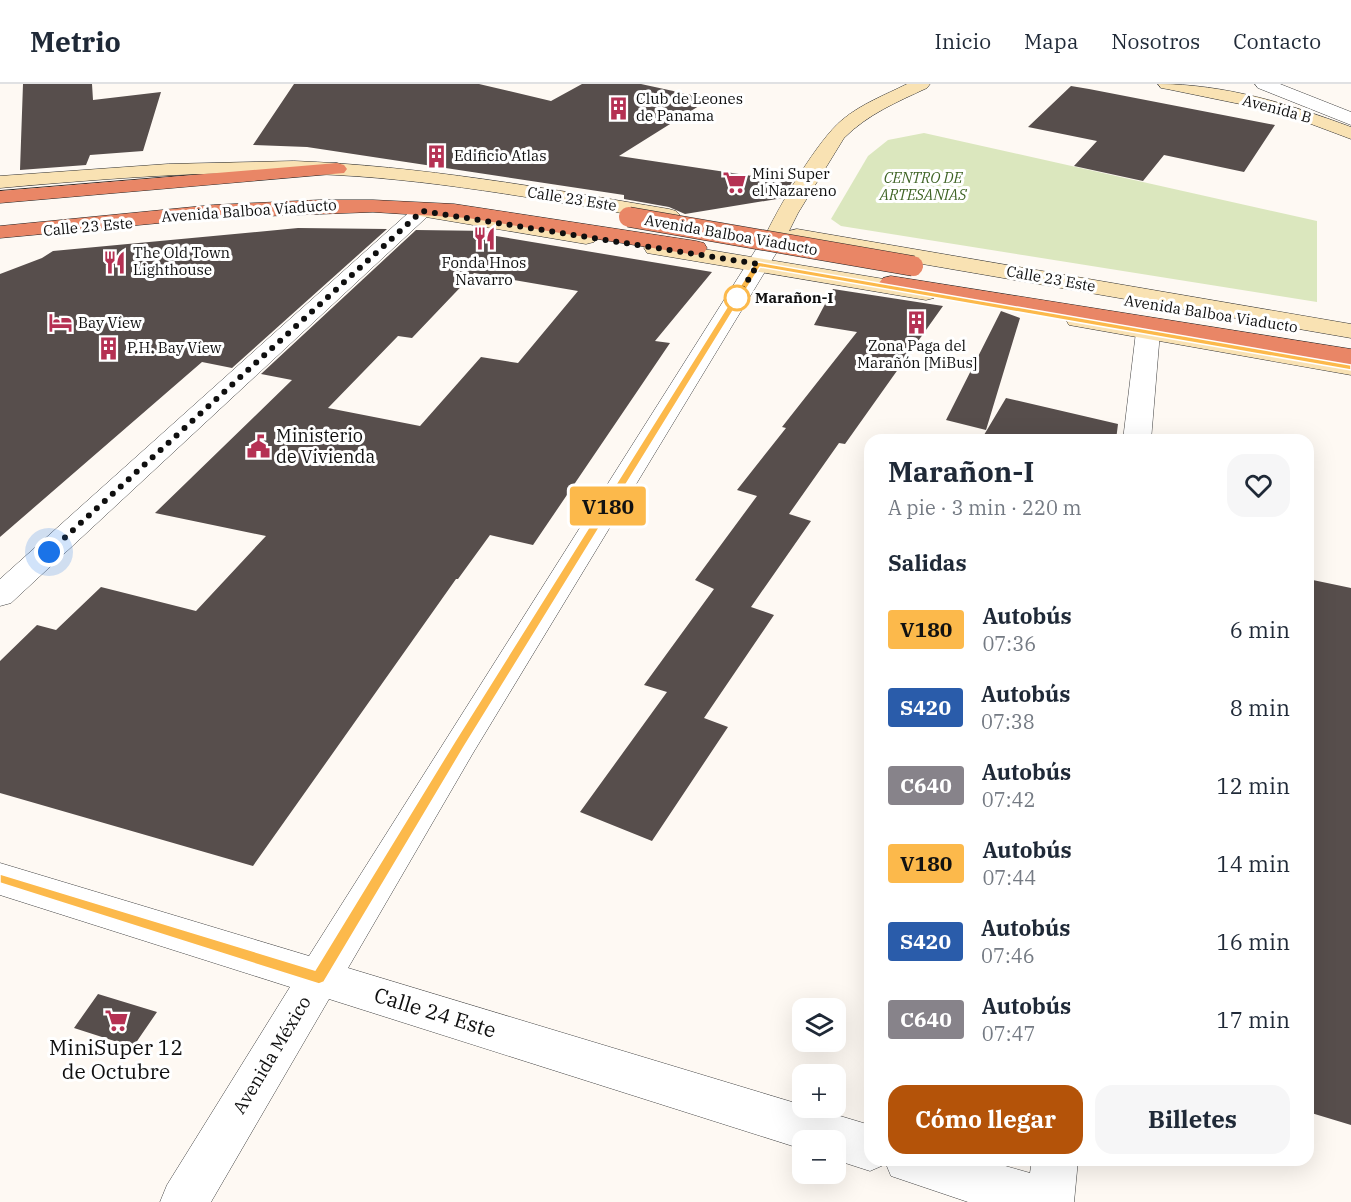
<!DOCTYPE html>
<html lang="es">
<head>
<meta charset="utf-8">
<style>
	body { margin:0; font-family:"IBM Plex Serif",serif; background:#f6f6f7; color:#1f2937; height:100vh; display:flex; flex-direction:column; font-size:22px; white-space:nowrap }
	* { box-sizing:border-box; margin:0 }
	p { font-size:20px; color:#747a83 }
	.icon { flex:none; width:33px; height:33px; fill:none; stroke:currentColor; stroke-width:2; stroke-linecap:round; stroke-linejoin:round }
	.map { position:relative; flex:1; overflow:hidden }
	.details { position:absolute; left:864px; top:350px; width:450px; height:732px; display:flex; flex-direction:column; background:#fff; border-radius:18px; box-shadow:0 6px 24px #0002 }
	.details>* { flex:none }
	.badge { padding:0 12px; border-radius:4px; font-size:21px; line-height:39px }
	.buttons { position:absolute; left:792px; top:914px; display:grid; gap:12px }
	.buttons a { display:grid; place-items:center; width:54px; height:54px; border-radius:12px; background:#fff; box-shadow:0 6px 24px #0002; font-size:30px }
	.you { position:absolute; width:30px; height:30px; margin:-15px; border:4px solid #fff; border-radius:50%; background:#1a73e8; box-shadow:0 0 0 9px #1a73e833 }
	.map>.badge { position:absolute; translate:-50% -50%; box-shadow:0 0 0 3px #fff }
	h2 { padding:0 24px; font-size:22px; line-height:54px }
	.round { display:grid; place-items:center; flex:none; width:63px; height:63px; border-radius:18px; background:#f6f6f7 }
	.headline { display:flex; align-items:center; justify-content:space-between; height:102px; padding:0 24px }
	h1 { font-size:28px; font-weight:700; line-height:45px }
	.primary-button { display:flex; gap:12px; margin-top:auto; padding:12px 24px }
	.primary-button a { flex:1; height:69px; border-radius:18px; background:#b45309; color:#fff; font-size:24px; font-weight:700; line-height:69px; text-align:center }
	.primary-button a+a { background:#f6f6f7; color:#1f2937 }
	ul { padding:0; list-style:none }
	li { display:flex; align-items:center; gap:18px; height:78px; padding:0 24px }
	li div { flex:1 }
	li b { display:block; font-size:22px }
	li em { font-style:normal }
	li .badge { min-width:66px; font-weight:700; text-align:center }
	header { display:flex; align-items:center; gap:36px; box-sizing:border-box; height:84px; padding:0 30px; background:#fff; border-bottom:2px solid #e0e1e3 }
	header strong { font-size:28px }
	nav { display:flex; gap:33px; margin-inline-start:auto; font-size:21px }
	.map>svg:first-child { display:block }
	.green { fill:#dbe7be }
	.building { fill:#574e4c; fill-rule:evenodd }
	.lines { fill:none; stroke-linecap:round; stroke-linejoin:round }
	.street-casing { stroke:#424242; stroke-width:1 }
	.secondary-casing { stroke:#313131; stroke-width:1 }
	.highway-casing { stroke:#202020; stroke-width:1 }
	.street { fill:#fff; fill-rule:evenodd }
	.secondary { fill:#f9e2b3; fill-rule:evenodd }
	.highway { fill:#e98666; fill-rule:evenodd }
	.highway-bridge-casing { stroke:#202020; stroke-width:21; stroke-linecap:butt }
	.highway-bridge { stroke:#e98666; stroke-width:20 }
	.line { fill:#fcb94b; stroke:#fff; stroke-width:1.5 }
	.walk { stroke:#0f0f0f; stroke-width:6; stroke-dasharray:0 10.8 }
	.stop-dot { fill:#fff; stroke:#fcb94b; stroke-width:3 }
	.labels { text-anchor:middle; stroke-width:6; stroke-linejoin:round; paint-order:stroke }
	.far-poi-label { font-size:15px; fill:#0f0f0f; stroke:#fff; text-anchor:start }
	.far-street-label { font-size:15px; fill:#0f0f0f; stroke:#fff }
	.far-park-label { font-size:15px; font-style:italic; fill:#3e6324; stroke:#fff }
	.far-stop-label { font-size:15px; font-weight:bold; fill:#0f0f0f; stroke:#fff; text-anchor:start }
	.poi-label { font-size:18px; fill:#0f0f0f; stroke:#fff; text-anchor:start }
	.street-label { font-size:18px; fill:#0f0f0f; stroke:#fff }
	.near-street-label { font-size:21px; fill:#0f0f0f; stroke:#fff }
	.near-poi-label { font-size:21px; fill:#0f0f0f; stroke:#fff }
</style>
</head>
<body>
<header>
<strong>Metrio</strong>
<nav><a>Inicio</a><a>Mapa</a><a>Nosotros</a><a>Contacto</a></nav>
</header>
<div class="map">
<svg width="1351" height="1118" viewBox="0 0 1351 1118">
	<rect width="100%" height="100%" fill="#fef9f3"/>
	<!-- green -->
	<path class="green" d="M924,49L1317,137V218L841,142L831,135L868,72L888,56Z"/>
	<!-- building -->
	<path class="building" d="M23,0H92L93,16L161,8L143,67L90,71L86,81L20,86Z
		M294,0H479L551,17L582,0H641L710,15L619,72L792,98L783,114L685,130L669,123L624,115V111L307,63L253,61Z
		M1071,2L1089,5L1275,41L1244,88L1164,71L1143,97L1074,82L1097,57L1028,43Z
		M298,144L387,145L232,284L202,278L0,453V190L42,174L53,167Z
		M416,146L490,147V151L712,188L655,257L670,259L533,461L490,451L458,495H456L253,782L0,709V577L37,541L56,546L101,503L196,527L266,452L155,429L292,296L261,290ZM474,189L578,207L518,279L481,273L420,342L328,324L398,252L412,254Z
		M833,205L943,222L845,360L839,359L789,430L811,437L751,523L774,531L704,634L728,643L652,757L580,728L667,608L644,601L714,505L695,496L757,412L737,406L786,344L782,343L857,248L814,241Z
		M1001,227L1020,234L986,346L946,336Z
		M1006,314L1118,340L1116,356H981Z
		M1308,495L1351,504V1041L1308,1028Z
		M98,910L157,928L133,963L74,944Z"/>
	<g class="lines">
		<defs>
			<path id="street" d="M1255,0H1280L1351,28V41L1258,4Z
				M422,121L429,123L433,127L429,131L11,519L0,522V495L415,123Z
				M778,142L786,143L789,148L473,669L348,884L802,1021V1023H810L870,1041V1076H984L1030,1089L1032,1076H1078L1074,1118H968L891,1092L886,1080L870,1087L836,1076V1056H802V1065L329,915L211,1118H160L167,1101L290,903L0,811V779L309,872L767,148L770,143Z
				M1148,241L1157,243L1160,248L1151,356H1123L1136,248L1139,243Z"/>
			<path id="secondary" d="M907,0H930L927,4C897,18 868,30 844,54L798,129L786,153L778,154L770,153L767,148C781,119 818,56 842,36C861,20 885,11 907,0Z
				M1158,0C1225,0 1289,20 1351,43V55L1279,28L1167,5L1161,4Z
				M294,77C421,82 544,104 669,125L676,127L680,131L676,135L669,137C559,119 448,97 336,91C224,85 112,94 0,104V92L168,80Z
				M421,121L586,146L594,148L597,153L594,158L586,160L414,131L410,127L414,123Z
				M797,145L1351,240V254L789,157L786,152L789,147Z
				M655,157L926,202L934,204L938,209L934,214L926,216L647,169L644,164L647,159Z
				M1078,229L1351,275V291L1069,241L1066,236L1069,231Z"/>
			<path id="highway" d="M337,79L344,81L347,85L344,89L0,119V107Z
				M320,116H373L454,120L696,157L704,159L707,164L704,169L696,171L468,134L373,128L213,134L0,154V142L213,121Z
				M891,192L1351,265V281L883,204L879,199L883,194Z"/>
		</defs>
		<!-- street casing -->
		<use href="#street" class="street-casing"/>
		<!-- secondary casing -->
		<use href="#secondary" class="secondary-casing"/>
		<!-- highway casing -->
		<use href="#highway" class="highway-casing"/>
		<!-- street -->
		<use href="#street" class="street"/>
		<!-- secondary -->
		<use href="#secondary" class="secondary"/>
		<!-- highway -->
		<use href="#highway" class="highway"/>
		<defs>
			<path id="highway-bridge" d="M629,133L913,182"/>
		</defs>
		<!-- highway-bridge casing -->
		<use href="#highway-bridge" class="highway-bridge-casing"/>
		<!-- highway-bridge -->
		<use href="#highway-bridge" class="highway-bridge"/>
	</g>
	<!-- line -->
	<path class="line" d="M758,178L1351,281V286L760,183L464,663L324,898L319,900L0,799V790L315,886L455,657L754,180Z"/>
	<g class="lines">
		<!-- walk -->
		<path class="walk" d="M49,468L422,127L758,180L733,220L737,214"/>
	</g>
	<!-- icons -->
	<defs>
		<symbol id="building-bare" viewBox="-9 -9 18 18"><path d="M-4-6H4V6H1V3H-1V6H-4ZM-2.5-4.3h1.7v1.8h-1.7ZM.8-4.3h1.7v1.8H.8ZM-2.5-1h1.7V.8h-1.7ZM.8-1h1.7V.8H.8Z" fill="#b53153" stroke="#fff" stroke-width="2.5" paint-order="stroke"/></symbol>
		<symbol id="supermarket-bare" viewBox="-9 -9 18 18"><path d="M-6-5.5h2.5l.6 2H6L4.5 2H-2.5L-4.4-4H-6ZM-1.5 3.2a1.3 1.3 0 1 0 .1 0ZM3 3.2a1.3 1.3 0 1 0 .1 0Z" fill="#b53153" stroke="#fff" stroke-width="2.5" paint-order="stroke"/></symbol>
		<symbol id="restaurant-bare" viewBox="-9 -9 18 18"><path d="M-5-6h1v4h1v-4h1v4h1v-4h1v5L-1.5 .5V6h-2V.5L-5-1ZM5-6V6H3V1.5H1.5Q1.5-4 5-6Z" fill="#b53153" stroke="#fff" stroke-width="2.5" paint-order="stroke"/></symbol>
		<symbol id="hotel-bare" viewBox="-9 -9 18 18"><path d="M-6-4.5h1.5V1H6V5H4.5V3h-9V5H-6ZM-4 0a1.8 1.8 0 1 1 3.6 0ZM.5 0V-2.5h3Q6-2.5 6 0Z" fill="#b53153" stroke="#fff" stroke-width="2.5" paint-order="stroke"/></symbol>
		<symbol id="civic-bare" viewBox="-9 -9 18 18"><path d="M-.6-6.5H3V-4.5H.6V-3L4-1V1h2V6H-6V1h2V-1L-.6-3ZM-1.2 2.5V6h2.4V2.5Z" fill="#b53153" stroke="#fff" stroke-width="2.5" paint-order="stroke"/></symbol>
	</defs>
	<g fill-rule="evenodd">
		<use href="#building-bare" x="602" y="8" width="33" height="33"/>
		<use href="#building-bare" x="420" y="56" width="33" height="33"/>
		<use href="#supermarket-bare" x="718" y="82" width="33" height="33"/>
		<use href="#restaurant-bare" x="468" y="138" width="33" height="33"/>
		<use href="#restaurant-bare" x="98" y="162" width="33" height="33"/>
		<use href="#building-bare" x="900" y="222" width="33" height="33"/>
		<use href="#hotel-bare" x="44" y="222" width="33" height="33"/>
		<use href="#building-bare" x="92" y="248" width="33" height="33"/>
		<use href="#civic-bare" x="242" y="346" width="33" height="33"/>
		<use href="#supermarket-bare" x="100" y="920" width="33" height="33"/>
	</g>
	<!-- markers -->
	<circle class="stop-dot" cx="737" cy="214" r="12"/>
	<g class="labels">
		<!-- far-poi labels -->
		<g class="far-poi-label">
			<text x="636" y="20">Club de Leones<tspan x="636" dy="17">de Panama</tspan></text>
			<text x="454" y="77">Edificio Atlas</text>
			<text x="752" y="95">Mini Super<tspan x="752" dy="17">el Nazareno</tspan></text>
			<text x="133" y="174">The Old Town<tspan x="133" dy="17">Lighthouse</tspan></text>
			<text x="484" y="184" text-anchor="middle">Fonda Hnos<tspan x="484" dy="17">Navarro</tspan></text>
			<text x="78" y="244">Bay View</text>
			<text x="917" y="267" text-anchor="middle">Zona Paga del<tspan x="917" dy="17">Marañón [MiBus]</tspan></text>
			<text x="127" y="269">P.H. Bay View</text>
		</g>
		<!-- far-street labels -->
		<g class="far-street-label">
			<text transform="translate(1277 25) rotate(15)" y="5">Avenida B</text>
			<text transform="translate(572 115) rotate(9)" y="5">Calle 23 Este</text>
			<text transform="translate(249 127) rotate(-4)" y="5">Avenida Balboa Viaducto</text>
			<text transform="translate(88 143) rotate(-5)" y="5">Calle 23 Este</text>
			<text transform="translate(731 151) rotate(10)" y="5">Avenida Balboa Viaducto</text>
			<text transform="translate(1051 195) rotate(10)" y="5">Calle 23 Este</text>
			<text transform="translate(1211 230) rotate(9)" y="5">Avenida Balboa Viaducto</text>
		</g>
		<!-- far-park labels -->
		<g class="far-park-label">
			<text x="923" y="99">CENTRO DE<tspan x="923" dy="17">ARTESANIAS</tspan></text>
		</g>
		<!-- far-stop labels -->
		<g class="far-stop-label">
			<text x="755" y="219">Marañon-I</text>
		</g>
		<!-- poi labels -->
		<g class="poi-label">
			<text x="276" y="358">Ministerio<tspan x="276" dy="21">de Vivienda</tspan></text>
		</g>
		<!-- street labels -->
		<g class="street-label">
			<text transform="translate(272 971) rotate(-59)" y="6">Avenida México</text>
		</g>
		<!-- near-street labels -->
		<g class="near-street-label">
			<text transform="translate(435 929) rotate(17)" y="7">Calle 24 Este</text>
		</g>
		<!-- near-poi labels -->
		<g class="near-poi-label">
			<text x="116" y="971">MiniSuper 12<tspan x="116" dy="24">de Octubre</tspan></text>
		</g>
	</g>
</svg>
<div class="buttons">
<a><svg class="icon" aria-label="layers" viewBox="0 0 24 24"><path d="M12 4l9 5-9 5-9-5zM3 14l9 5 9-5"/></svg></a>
<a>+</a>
<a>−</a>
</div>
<div class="you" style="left:49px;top:468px"></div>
<b class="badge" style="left:608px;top:422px;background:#fcb94b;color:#111">V180</b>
<section class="details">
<div class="headline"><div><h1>Marañon-I</h1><p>A pie · 3 min · 220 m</p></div><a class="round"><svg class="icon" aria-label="heart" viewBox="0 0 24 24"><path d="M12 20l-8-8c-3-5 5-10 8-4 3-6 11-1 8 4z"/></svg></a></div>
<h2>Salidas</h2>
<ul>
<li><span class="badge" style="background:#fcb94b;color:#111">V180</span><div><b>Autobús</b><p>07:36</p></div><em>6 min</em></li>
<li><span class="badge" style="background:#2a5caa;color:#fff">S420</span><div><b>Autobús</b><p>07:38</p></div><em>8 min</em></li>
<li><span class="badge" style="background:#87838a;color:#fff">C640</span><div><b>Autobús</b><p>07:42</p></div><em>12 min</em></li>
<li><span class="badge" style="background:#fcb94b;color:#111">V180</span><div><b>Autobús</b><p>07:44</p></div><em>14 min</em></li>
<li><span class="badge" style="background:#2a5caa;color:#fff">S420</span><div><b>Autobús</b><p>07:46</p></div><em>16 min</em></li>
<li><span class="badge" style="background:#87838a;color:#fff">C640</span><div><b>Autobús</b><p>07:47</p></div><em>17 min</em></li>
</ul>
<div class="primary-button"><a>Cómo llegar</a><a>Billetes</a></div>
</section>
</div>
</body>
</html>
